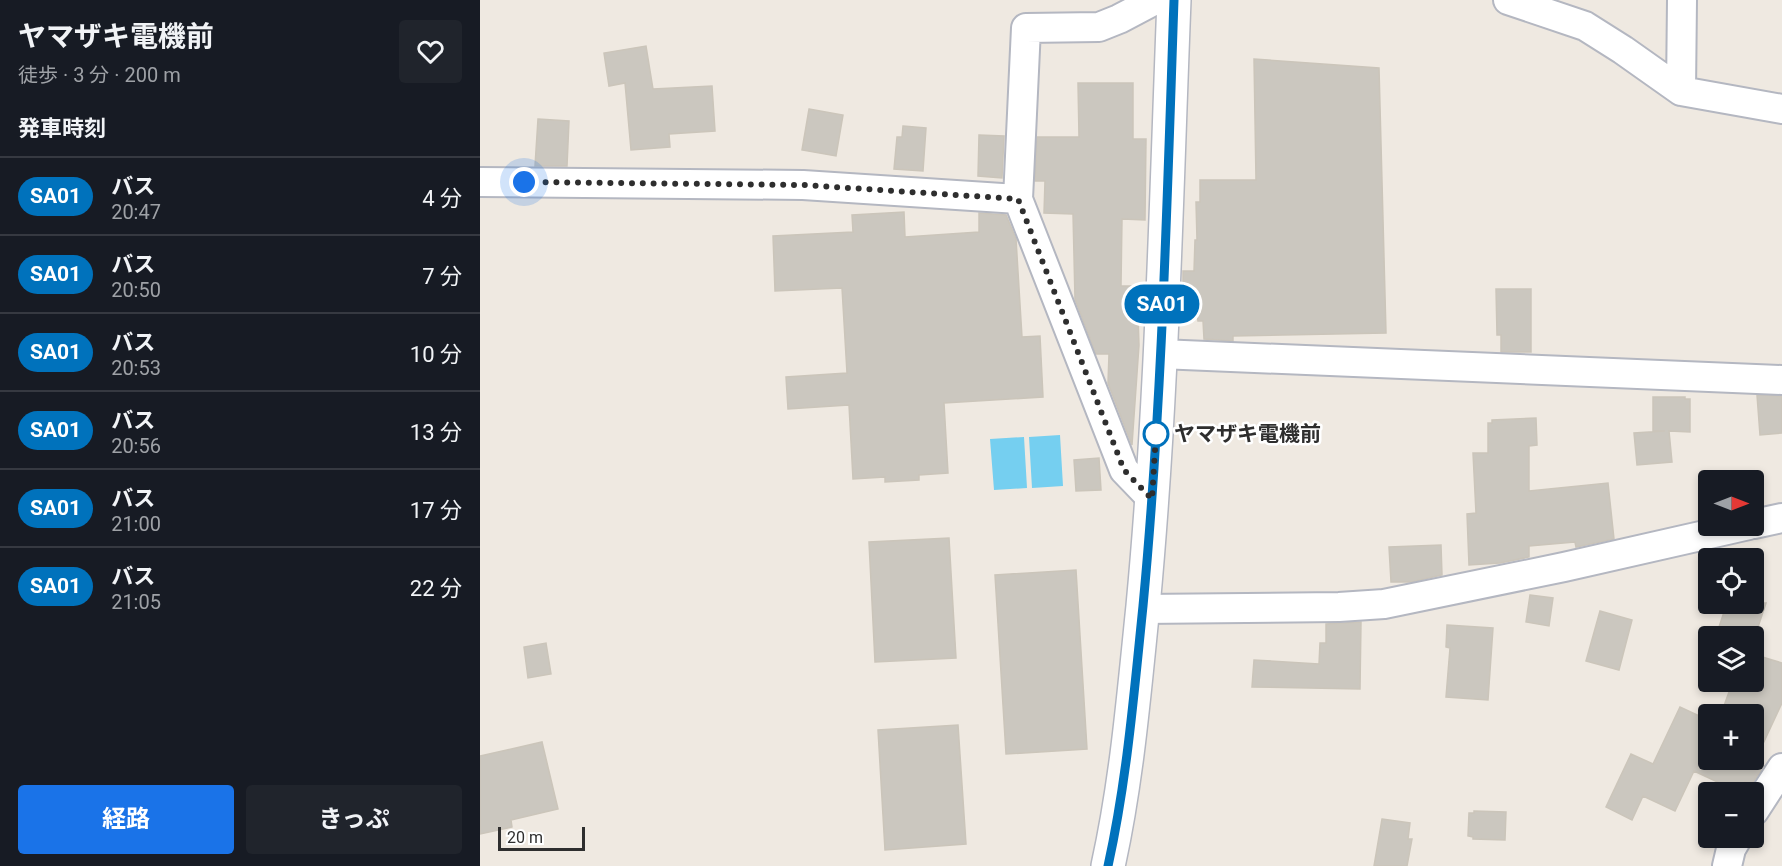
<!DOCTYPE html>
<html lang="ja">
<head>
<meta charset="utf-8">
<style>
	body { margin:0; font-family:Roboto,"Noto Sans JP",sans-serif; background:#20242c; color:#f1f3f6; height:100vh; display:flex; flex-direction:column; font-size:22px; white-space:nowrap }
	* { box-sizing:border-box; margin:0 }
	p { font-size:20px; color:#9ea1a6 }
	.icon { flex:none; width:33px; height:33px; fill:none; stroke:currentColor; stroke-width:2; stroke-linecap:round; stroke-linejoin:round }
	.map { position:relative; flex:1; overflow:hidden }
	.drawer { display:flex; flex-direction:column; background:#171b24; width:480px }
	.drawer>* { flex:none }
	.badge { padding:0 12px; border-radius:20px; font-size:21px; line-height:39px }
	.needle { width:39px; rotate:90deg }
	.tools { position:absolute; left:1218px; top:470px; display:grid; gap:12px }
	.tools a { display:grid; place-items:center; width:66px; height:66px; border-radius:6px; background:#171b24; box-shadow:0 3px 9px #0003; font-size:30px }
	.scale { position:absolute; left:18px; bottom:15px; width:87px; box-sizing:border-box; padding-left:6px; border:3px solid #2e2e2e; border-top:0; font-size:16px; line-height:21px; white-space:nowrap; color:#2e2e2e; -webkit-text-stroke:4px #fff; paint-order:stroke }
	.you { position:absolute; width:30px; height:30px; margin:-15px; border:4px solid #fff; border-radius:50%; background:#1a73e8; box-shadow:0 0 0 9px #1a73e833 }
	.map>.badge { position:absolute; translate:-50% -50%; box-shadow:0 0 0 3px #fff }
	h2 { padding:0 18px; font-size:22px; line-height:54px }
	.round { display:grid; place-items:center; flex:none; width:63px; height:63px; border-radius:6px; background:#20242c }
	.summary { display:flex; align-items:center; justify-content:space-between; height:102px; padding:0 18px }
	h1 { font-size:28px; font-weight:700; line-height:45px }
	.cta { display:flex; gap:12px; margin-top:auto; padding:12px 18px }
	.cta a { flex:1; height:69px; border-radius:6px; background:#1a73e8; color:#fff; font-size:24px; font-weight:700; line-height:69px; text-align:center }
	.cta a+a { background:#20242c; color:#f1f3f6 }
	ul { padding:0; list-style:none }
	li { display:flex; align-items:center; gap:18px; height:78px; padding:0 18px; border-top:2px solid #363941 }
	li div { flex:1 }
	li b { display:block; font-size:22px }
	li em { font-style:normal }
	li .badge { min-width:66px; font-weight:700; text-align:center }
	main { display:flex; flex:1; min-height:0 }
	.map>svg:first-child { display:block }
	.water { fill:#75cff0 }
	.building { fill:#cbc7bf; stroke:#cbc5ba; stroke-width:1.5 }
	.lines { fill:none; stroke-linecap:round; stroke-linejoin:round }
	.minor-casing { stroke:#b4b7c1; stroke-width:32 }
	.secondary-casing { stroke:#b4b7c1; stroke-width:36 }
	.minor { stroke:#fff; stroke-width:28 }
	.secondary { stroke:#fff; stroke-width:33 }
	.line-casing { stroke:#fff; stroke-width:14 }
	.line { stroke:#0072bc; stroke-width:9 }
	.walk { stroke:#2e2e2e; stroke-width:6; stroke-dasharray:0 10.8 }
	.stop-dot { fill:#fff; stroke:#0072bc; stroke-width:3 }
	.labels { text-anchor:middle; stroke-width:5; stroke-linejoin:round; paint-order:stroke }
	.stop-label { font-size:21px; font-weight:bold; fill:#2e2e2e; stroke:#fff; text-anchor:start }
</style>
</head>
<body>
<main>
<section class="drawer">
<div class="summary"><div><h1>ヤマザキ電機前</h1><p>徒歩 · 3 分 · 200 m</p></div><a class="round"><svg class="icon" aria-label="heart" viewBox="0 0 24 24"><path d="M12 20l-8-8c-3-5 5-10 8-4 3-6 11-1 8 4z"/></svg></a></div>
<h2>発車時刻</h2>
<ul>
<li><span class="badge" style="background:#0072bc;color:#fff">SA01</span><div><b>バス</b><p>20:47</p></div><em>4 分</em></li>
<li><span class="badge" style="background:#0072bc;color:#fff">SA01</span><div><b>バス</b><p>20:50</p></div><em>7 分</em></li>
<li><span class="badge" style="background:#0072bc;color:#fff">SA01</span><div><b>バス</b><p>20:53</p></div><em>10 分</em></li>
<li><span class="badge" style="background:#0072bc;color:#fff">SA01</span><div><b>バス</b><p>20:56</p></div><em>13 分</em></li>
<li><span class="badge" style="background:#0072bc;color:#fff">SA01</span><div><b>バス</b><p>21:00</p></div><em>17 分</em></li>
<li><span class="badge" style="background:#0072bc;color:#fff">SA01</span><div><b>バス</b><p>21:05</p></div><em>22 分</em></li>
</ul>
<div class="cta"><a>経路</a><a>きっぷ</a></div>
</section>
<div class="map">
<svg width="1302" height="866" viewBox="0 0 1302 866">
	<rect width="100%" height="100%" fill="#efe9e1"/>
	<!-- water -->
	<path class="water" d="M580,435L583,486L552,488L549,437Z
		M544,437L547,488L514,490L510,439Z"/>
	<!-- building -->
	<path class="building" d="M166,46L173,89L232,86L235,131L189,134L190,147L151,150L145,83L129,86L124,53Z
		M774,59L899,68L906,333L753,336V341L724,339L723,321H718L717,315H703V271H714L715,240H717L716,202H720V180H776Z
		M598,83H653V139H666L665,220L642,219L641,286H657L659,345L652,445L628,383L629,354H616L595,299L593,214L564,213L565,181H555L557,137H599Z
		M329,109L363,115L356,156L322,150Z
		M58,119L89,121L87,166H55Z
		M423,126L446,128L443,171L414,169L417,137H422Z
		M499,135L524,136L522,178L498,176Z
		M424,212L425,237L499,232V213L526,215L536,239L542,337L560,336L563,397L464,403L468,473L439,475V480L405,482V477L373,479L369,405L308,409L306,377L367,373L362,288L295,291L293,236L373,232L372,215Z
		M1016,289H1051V352H1021V335H1017Z
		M1277,395L1302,396V433L1280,435Z
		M1173,397H1205V399H1210V432L1189,431L1192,462L1157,465L1154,433L1185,431H1173Z
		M1056,418L1057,445L1049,446V491L1128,483L1134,539L1096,547L1095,542L1049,546V557L1020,563L989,565L987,514L996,513L993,453H1008V423H1012V420Z
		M619,458L621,490L596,491L594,460Z
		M469,538L476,658L395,662L389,542Z
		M961,545L962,575L931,582H911L909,547Z
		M596,570L607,749L526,754L515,575Z
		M1050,595L1073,598L1069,626L1046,622Z
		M1247,603H1286L1275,636H1236Z
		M1120,611L1152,620L1139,670L1106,661Z
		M881,622L880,689L772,687L774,660L839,664L840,643H846V624Z
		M967,625L1013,628L1008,700L966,697L970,648L966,647Z
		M66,643L71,674L48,678L44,647Z
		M1279,656L1302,663V703L1275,761L1284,766L1271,785L1265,782L1259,792L1214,771L1195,811L1163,796L1152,820L1126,807L1151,754L1173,764L1200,707L1228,720V759H1274V714H1241L1253,681H1274V673Z
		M478,725L486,844L405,850L398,730Z
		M62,742L78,809L31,820L32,827L0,834V756Z
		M994,811L1026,812L1025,840L993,839V837L988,836L989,813H994Z
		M902,819L930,823L928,839H932L927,866H894Z"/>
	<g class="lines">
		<defs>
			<path id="minor" d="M1028,0L1105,26L1143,50L1201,91L1302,109
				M1201,91L1202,0
				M0,182L323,185L538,199
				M680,354L1302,380
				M672,499L644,470L538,199L546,28L619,27L639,19L675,0
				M1274,524L1302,518
				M662,609L859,607L904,604L1084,567L1269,525
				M1274,811L1302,768
				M1247,866L1251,849L1258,837"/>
			<path id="secondary" d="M628,866C647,780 654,693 663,606C682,405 686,202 694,0"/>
		</defs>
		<!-- minor casing -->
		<use href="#minor" class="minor-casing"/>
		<!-- secondary casing -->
		<use href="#secondary" class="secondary-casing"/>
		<!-- minor -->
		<use href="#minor" class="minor"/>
		<!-- secondary -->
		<use href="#secondary" class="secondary"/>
	</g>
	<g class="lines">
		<defs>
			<path id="line" d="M628,866C647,780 654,693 663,606C682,405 687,202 694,0"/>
		</defs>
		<!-- line casing -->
		<use href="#line" class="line-casing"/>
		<!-- line -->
		<use href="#line" class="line"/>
		<!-- walk -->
		<path class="walk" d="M44,182L323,185L538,199L644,470L672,499L676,434"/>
	</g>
	<!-- markers -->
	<circle class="stop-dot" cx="676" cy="434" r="12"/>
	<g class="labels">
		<!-- stop labels -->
		<g class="stop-label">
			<text x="694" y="441">ヤマザキ電機前</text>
		</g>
	</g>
</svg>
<div class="tools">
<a><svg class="needle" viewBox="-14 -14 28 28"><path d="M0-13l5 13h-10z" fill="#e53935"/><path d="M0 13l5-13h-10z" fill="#9ea1a6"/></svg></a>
<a><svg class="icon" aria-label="locate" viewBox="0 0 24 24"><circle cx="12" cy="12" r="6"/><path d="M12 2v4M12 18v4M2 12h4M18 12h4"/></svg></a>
<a><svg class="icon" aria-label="layers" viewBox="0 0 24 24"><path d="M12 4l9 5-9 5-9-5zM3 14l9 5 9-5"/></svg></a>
<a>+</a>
<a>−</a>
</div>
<div class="scale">20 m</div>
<div class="you" style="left:44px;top:182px"></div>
<b class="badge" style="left:682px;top:304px;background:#0072bc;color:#fff">SA01</b>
</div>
</main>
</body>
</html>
